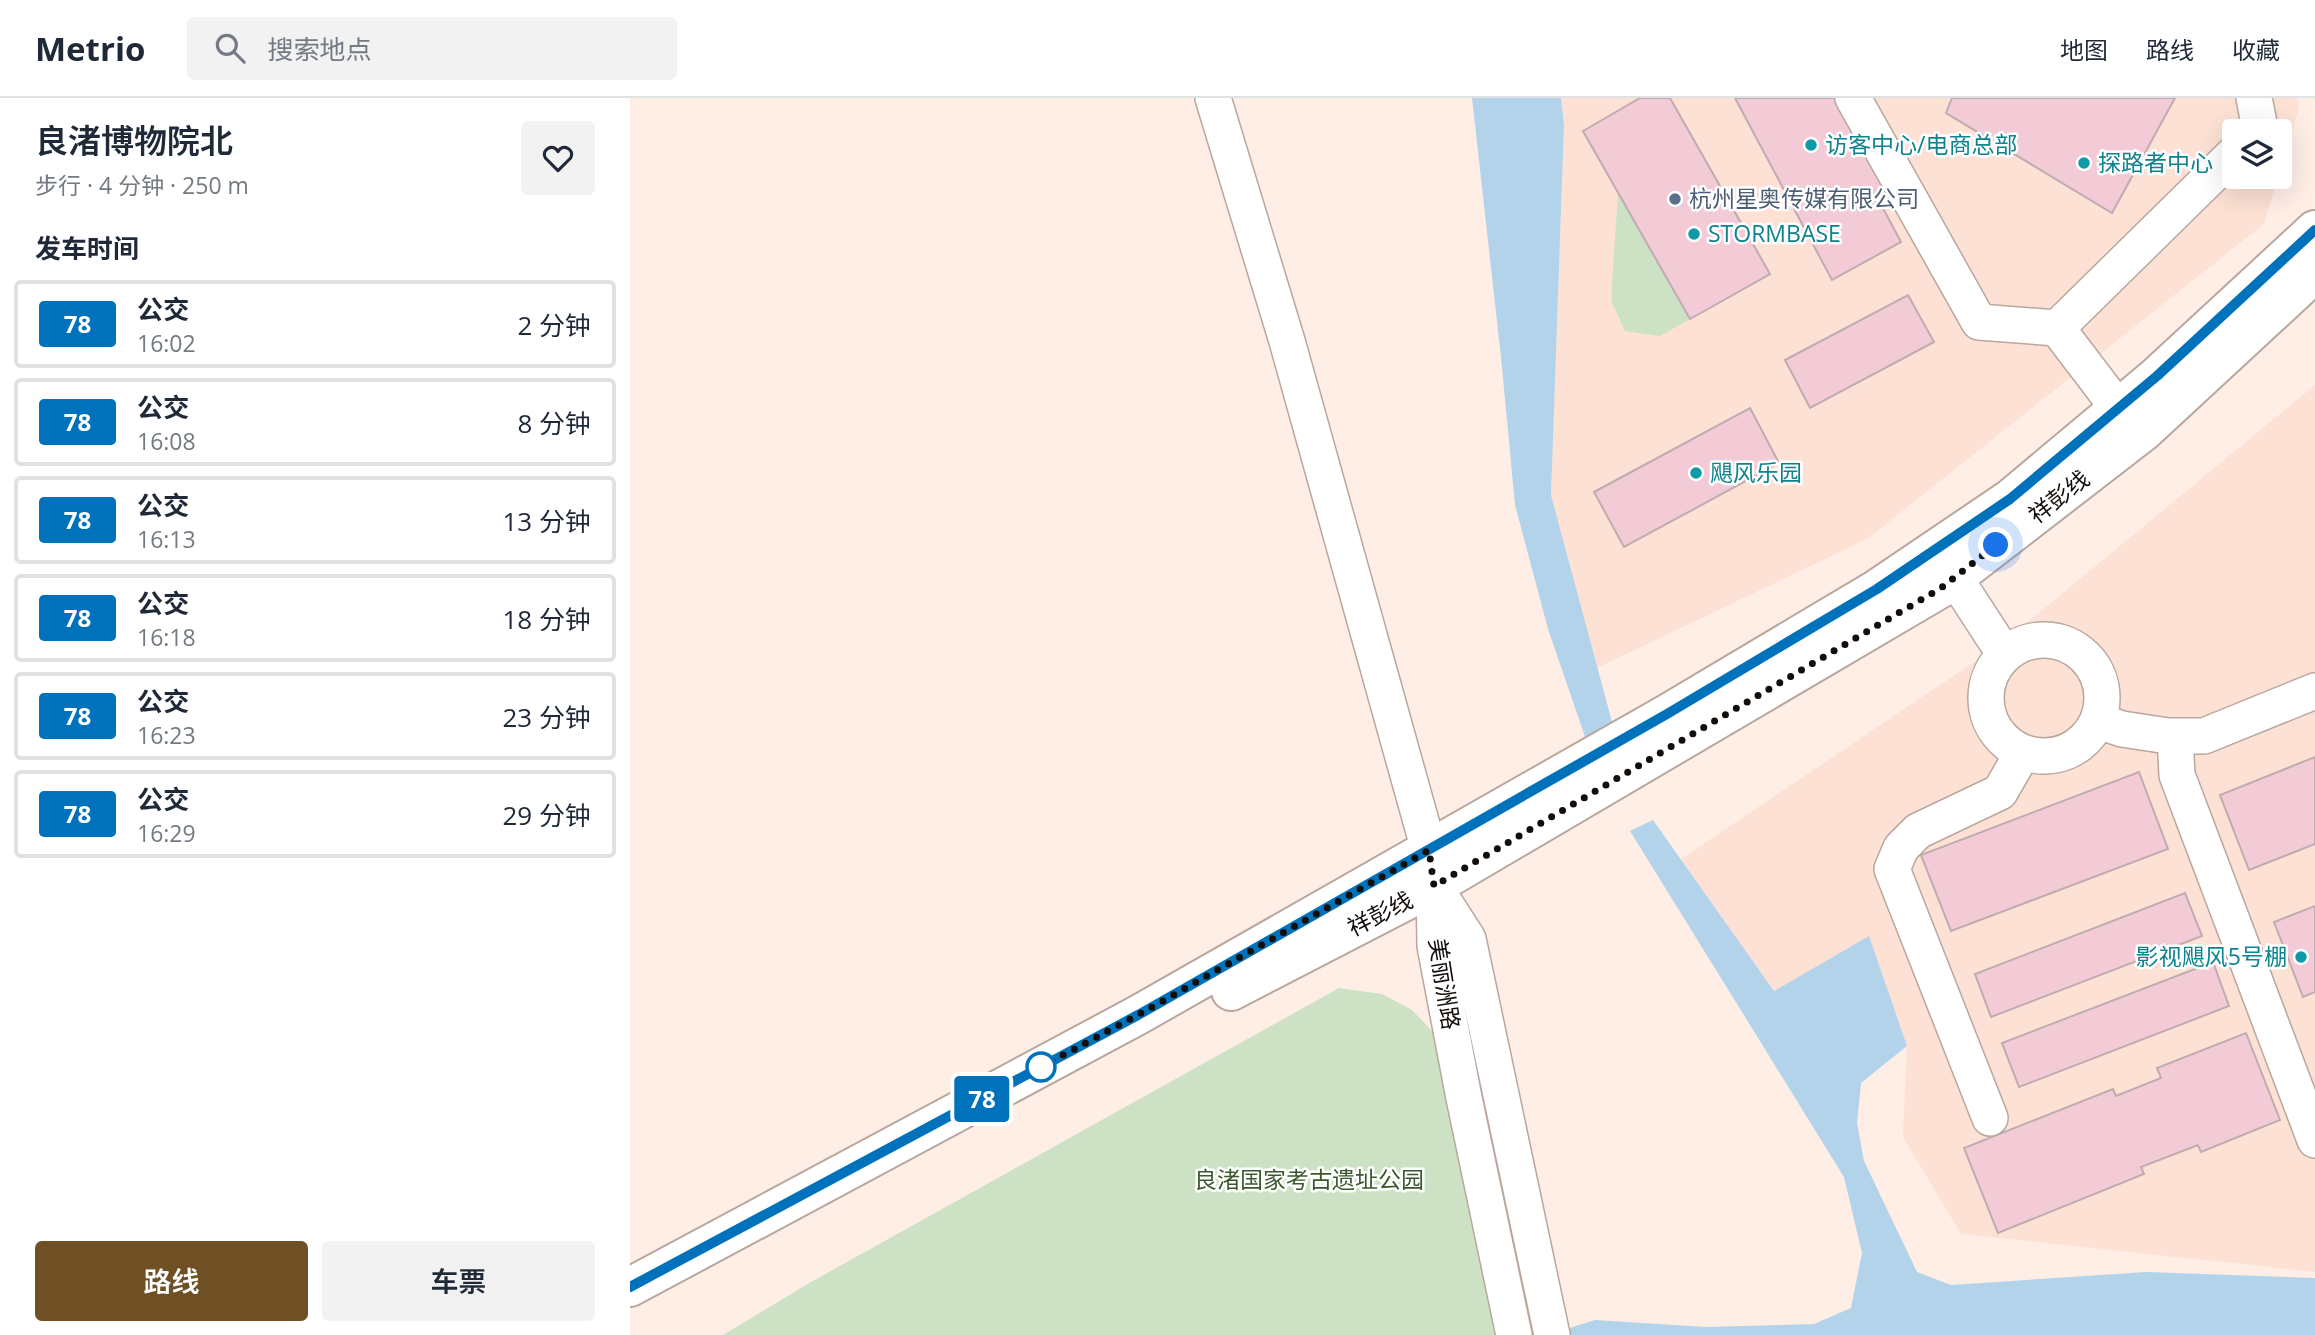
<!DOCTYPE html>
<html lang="zh">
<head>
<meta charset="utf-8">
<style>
	body { margin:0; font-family:"Open Sans","Noto Sans SC",sans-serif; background:#f2f2f3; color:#1f2937; height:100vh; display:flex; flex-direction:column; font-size:26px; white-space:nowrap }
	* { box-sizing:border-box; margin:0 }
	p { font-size:23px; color:#747a83 }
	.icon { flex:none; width:38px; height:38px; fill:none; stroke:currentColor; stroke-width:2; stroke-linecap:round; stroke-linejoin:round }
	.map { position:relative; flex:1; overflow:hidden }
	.details { display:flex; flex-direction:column; background:#fff; width:630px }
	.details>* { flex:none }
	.badge { padding:0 14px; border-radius:5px; font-size:24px; line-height:46px }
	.fabs { position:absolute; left:1592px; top:21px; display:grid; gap:14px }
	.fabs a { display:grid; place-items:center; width:70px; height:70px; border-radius:7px; background:#fff; box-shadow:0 7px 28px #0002; font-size:35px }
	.you { position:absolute; width:35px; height:35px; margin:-18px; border:5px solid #fff; border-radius:50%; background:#1a73e8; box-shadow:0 0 0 10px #1a73e833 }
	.map>.badge { position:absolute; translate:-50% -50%; box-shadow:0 0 0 4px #fff }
	h2 { padding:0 35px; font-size:26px; line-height:63px }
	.round { display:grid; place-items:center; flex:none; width:74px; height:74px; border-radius:7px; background:#f2f2f3 }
	.summary { display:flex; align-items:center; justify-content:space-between; height:119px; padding:0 35px }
	h1 { font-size:33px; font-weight:600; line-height:52px }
	.button { display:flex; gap:14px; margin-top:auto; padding:14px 35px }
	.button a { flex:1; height:80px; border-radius:7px; background:#6e5024; color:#fff; font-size:28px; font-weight:600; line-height:80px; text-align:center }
	.button a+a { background:#f2f2f3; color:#1f2937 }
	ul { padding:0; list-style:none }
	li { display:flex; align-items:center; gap:21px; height:88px; margin:0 14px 10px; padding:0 21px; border:4px solid #e0e1e3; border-radius:7px }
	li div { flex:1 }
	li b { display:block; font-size:26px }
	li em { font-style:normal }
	li .badge { min-width:77px; font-weight:700; text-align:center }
	header { display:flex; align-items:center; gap:42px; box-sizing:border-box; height:98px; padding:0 35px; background:#fff; border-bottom:2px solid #e0e1e3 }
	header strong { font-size:33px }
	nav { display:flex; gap:38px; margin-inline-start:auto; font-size:24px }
	.search { width:490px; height:63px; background:#f2f2f3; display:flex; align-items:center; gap:18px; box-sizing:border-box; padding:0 24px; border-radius:7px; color:#747a83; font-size:26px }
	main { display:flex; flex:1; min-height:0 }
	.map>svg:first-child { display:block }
	.built { fill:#fce1d4 }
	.green { fill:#cde2c5 }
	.water { fill:#b3d3ea }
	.building { fill:#f3cbd6; stroke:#bfabb0; stroke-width:2 }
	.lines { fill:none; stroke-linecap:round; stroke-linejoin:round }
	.minor-casing { stroke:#b9a79e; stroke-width:38 }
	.major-casing { stroke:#b9a79e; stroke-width:42 }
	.minor { stroke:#fff; stroke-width:35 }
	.major { stroke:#fff; stroke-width:38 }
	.line-casing { stroke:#fff; stroke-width:16 }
	.line { stroke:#0072bc; stroke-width:10 }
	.walk { stroke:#140e0b; stroke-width:7; stroke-dasharray:0 12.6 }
	.culture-dot { fill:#0f9aa8; stroke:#fff; stroke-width:2.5 }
	.service-dot { fill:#5c6f8a; stroke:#fff; stroke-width:2.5 }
	.stop-dot { fill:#fff; stroke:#0072bc; stroke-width:3.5 }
	.labels { text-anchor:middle; stroke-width:5; stroke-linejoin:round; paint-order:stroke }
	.culture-label { font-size:23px; fill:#0d838f; stroke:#fff; text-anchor:start }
	.service-label { font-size:23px; fill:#4e5e75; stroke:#fff; text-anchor:start }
	.street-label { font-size:23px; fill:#140e0b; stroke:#fff }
	.park-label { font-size:23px; fill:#3a582c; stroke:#fff }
</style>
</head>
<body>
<header>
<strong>Metrio</strong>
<div class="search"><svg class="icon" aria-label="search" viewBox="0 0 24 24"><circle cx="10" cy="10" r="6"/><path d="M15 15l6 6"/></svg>搜索地点</div>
<nav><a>地图</a><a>路线</a><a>收藏</a></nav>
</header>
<main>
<section class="details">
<div class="summary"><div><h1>良渚博物院北</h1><p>步行 · 4 分钟 · 250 m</p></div><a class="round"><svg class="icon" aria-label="heart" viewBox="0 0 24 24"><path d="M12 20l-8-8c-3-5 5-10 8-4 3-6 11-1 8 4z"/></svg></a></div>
<h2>发车时间</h2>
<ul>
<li><span class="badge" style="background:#0072bc;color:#fff">78</span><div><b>公交</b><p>16:02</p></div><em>2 分钟</em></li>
<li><span class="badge" style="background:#0072bc;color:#fff">78</span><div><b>公交</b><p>16:08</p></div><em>8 分钟</em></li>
<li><span class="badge" style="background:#0072bc;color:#fff">78</span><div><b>公交</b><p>16:13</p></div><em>13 分钟</em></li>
<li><span class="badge" style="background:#0072bc;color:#fff">78</span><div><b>公交</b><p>16:18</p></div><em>18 分钟</em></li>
<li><span class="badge" style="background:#0072bc;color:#fff">78</span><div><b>公交</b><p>16:23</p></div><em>23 分钟</em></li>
<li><span class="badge" style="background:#0072bc;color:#fff">78</span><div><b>公交</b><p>16:29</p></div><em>29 分钟</em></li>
</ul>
<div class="button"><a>路线</a><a>车票</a></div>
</section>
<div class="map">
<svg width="1685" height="1237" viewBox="0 0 1685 1237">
	<rect width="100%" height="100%" fill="#feeee6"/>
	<!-- built -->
	<path class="built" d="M931,0H1667L1669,10L1650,71V33H1605V79H1648L1634,126L1237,441L967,570L921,397L934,27Z
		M1685,287V1174L1331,1136L1273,1039L1277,948L1238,839L1144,893L1051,761L1371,546Z"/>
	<!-- green -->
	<path class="green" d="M988,95L1060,221L1030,238L995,233L981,203Z
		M709,890L752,896L782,912L806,937L869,1237H93L181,1184Z"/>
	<!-- water -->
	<path class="water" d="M842,0H931L934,27L921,397L989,650L963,662L918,531L885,407L871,259Z
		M1023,722L1144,893L1239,838L1277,948L1231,985L1227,1025L1234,1063L1287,1174L1321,1187L1516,1174L1685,1180V1237H917L965,1222L1076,1229L1184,1226L1221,1210L1232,1155L1214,1079L1000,733Z"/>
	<!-- building -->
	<path class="building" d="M1010,0H1040L1140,176L1060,221L953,33Z
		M1105,0H1206L1256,94L1247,99L1271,144L1202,182Z
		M1322,0H1545L1482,115L1316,15Z
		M1278,197L1304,244L1180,310L1155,262Z
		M1120,310L1149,365L994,449L964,394Z
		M1685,659V746L1619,772L1590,697Z
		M1509,674L1538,751L1321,833L1291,757Z
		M1555,795L1572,838L1361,919L1345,876Z
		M1685,808V894L1673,899L1644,824Z
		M1583,864L1599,908L1389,989L1372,945Z
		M1616,935L1650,1022L1571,1054L1568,1047L1511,1069L1514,1076L1368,1135L1334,1050L1483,991L1486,998L1531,980L1527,970Z"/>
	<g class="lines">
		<defs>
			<path id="minor" d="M583,0L657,243L799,752L804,788L805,848L834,1000L884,1237
				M1223,0L1349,224L1427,230L1605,55
				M1624,0L1630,30L1627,33
				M1427,230L1488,310
				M1325,480L1375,557
				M1356 600a58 58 0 1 1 116 0a58 58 0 1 1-116 0Z
				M1468,623L1492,631L1538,638H1574L1685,593
				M1545,638L1547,677L1685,1042
				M804,788L838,841L922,1237
				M1360,1020L1262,771L1271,750L1288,733L1370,694L1393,654"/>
			<path id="major" d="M601,893L804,788L1311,490L1513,334L1685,175
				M0,1189L508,917L1037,616L1247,491L1380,401L1527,278L1685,132"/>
		</defs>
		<!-- minor casing -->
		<use href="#minor" class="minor-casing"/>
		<!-- major casing -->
		<use href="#major" class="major-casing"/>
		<!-- minor -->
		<use href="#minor" class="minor"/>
		<!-- major -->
		<use href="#major" class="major"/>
	</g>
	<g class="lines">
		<defs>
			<path id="line" d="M0,1189L508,917L1037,616L1247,491L1380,401L1527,278L1685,132"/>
		</defs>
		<!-- line casing -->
		<use href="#line" class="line-casing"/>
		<!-- line -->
		<use href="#line" class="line"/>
		<!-- walk -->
		<path class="walk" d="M411,969L508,917L799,752L804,788L1311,490L1366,447"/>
	</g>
	<!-- markers -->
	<g class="culture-dot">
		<circle cx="1181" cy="47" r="7"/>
		<circle cx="1454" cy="65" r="7"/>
		<circle cx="1064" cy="136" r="7"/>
		<circle cx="1066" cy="375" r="7"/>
		<circle cx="1671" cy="859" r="7"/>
	</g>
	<circle class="service-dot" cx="1045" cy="101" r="7"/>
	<circle class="stop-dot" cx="411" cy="969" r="14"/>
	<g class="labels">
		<!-- culture labels -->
		<g class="culture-label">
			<text x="1195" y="55">访客中心/电商总部</text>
			<text x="1468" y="73">探路者中心</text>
			<text x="1078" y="144">STORMBASE</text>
			<text x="1080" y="383">飓风乐园</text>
			<text x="1657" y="867" text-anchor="end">影视飓风5号棚</text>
		</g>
		<!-- service labels -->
		<g class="service-label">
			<text x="1059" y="109">杭州星奥传媒有限公司</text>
		</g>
		<!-- street labels -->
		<g class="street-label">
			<text transform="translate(1429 399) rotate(-38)" y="8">祥彭线</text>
			<text transform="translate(750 816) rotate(-27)" y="8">祥彭线</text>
			<text transform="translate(814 886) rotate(81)" y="8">美丽洲路</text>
		</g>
		<!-- park labels -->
		<g class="park-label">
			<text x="679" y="1090">良渚国家考古遗址公园</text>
		</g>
	</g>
</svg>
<div class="fabs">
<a><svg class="icon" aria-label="layers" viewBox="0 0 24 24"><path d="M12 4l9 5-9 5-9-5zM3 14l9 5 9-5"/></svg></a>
</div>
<div class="you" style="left:1366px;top:447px"></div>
<b class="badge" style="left:352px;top:1001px;background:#0072bc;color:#fff">78</b>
</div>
</main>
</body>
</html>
